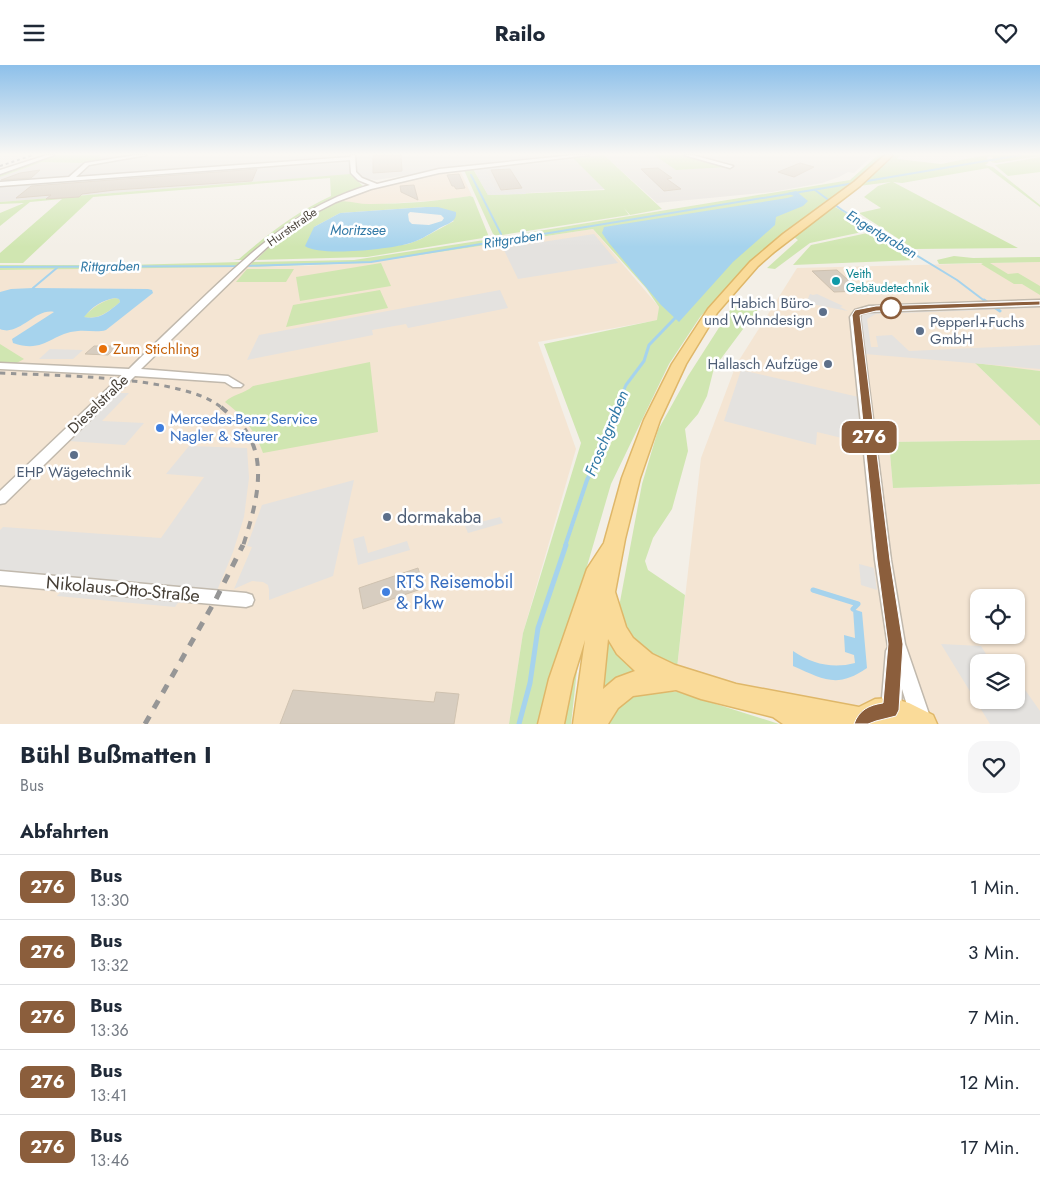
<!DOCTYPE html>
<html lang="de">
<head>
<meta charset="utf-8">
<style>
	body { margin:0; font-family:Jost,sans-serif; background:#f6f6f7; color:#1f2937; height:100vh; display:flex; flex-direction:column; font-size:19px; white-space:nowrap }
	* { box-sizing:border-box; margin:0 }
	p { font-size:16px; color:#747a83 }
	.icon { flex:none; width:28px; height:28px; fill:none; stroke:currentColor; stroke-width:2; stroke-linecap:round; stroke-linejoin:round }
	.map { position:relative; height:659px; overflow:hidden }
	.panel { display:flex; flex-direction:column; background:#fff; flex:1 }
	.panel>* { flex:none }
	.badge { padding:0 10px; border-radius:8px; font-size:18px; line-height:32px }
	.fabs { position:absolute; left:970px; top:524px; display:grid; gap:10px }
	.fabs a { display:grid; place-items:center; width:55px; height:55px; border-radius:10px; background:#fff; box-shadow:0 1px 4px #0004; font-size:25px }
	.map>.badge { position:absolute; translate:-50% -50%; box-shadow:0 0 0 2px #fff }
	h2 { padding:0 20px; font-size:19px; line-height:45px }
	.round { display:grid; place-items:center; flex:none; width:52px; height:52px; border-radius:15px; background:#f6f6f7 }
	.headline { display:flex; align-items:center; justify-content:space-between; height:85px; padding:0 20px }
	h1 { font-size:24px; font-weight:700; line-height:38px }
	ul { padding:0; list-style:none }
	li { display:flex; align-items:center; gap:15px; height:65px; padding:0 20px; border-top:1px solid #e0e1e3 }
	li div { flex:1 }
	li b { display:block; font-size:19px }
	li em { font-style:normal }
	li .badge { min-width:55px; font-weight:700; text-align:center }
	header { display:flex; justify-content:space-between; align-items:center; height:65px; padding:0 20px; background:#fff; font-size:22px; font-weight:700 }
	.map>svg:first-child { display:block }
	.commercial { fill:#f4e5d3; fill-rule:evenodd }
	.industrial { fill:#e5e1dc }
	.green { fill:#d0e6b1; fill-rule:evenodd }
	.parking { fill:#e4e2df }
	.water { fill:#a6d3ed; fill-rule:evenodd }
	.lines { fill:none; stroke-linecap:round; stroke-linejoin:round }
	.stream-far3 { stroke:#a6d3ed; stroke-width:2 }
	.stream-far2 { stroke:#a6d3ed; stroke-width:3 }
	.stream-far1 { stroke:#a6d3ed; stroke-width:4 }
	.stream { stroke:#a6d3ed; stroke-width:5 }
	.building { fill:#d7cdc0; stroke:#cfc2b0 }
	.minor-casing { stroke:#c1b9ad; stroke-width:3 }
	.major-casing { stroke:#dfb769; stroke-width:3 }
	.minor { fill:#fff; fill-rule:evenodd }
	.major { fill:#fadb99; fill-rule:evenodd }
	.rail-far3 { stroke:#969696; stroke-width:2; stroke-dasharray:3 3; stroke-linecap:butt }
	.rail-far2 { stroke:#969696; stroke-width:3; stroke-dasharray:5.5 5.5; stroke-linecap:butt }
	.rail-far1 { stroke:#969696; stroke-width:4; stroke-dasharray:8 8; stroke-linecap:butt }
	.rail { stroke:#969696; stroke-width:5; stroke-dasharray:9 9; stroke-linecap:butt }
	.line { fill:#8b5e3c; stroke:#fff }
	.culture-dot { fill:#0f9aa8; stroke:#fff; stroke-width:2 }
	.stop-dot { fill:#fff; stroke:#8b5e3c; stroke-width:2.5 }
	.service-dot { fill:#5c6f8a; stroke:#fff; stroke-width:2 }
	.food-dot { fill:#e8710a; stroke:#fff; stroke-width:2 }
	.shop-dot { fill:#3f7fe0; stroke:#fff; stroke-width:2 }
	.labels { text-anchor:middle; stroke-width:5; stroke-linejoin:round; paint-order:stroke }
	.far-street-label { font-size:12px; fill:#463f36; stroke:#fff }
	.far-culture-label { font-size:12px; fill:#0d838f; stroke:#fff; text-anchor:start }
	.far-water-label { font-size:14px; font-style:italic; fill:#3179a6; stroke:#fff }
	.service-label { font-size:15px; fill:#4e5e75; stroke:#fff; text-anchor:end }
	.food-label { font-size:15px; fill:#c56008; stroke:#fff; text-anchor:start }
	.street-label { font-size:15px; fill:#463f36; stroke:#fff }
	.shop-label { font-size:15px; fill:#366cbe; stroke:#fff; text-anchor:start }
	.water-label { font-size:16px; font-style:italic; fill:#3179a6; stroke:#fff }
	.near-service-label { font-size:18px; fill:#4e5e75; stroke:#fff; text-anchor:start }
	.near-shop-label { font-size:18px; fill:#366cbe; stroke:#fff; text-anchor:start }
	.near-street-label { font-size:18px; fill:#463f36; stroke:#fff }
</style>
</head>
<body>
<header><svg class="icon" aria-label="menu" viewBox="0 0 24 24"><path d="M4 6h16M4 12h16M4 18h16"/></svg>Railo<svg class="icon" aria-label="heart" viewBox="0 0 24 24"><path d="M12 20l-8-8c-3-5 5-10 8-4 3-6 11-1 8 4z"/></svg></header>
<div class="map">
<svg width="1040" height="659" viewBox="0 0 1040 659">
	<rect width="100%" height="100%" fill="#f3efe7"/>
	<!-- commercial -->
	<path class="commercial" d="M460,105L472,131L441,135L368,140L338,137L376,122L427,110Z
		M593,164L659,242L658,255L538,277L576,384L523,568L509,659H0V205L299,201L366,198Z
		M1040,197V306L976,299L1040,361V375L889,377L893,423L1040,419V659H836L677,603L701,393L736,300L797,203ZM979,532H1016V570H979ZM979,598H1016V635H979Z"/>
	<!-- industrial -->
	<path class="industrial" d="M99,90H598L574,93L604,124L488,130L472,102L465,101L376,115L368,114L356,109L0,137V112L42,97L87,98L102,95Z
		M604,90H873L854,108L848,107L839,112L822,118L772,127L657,138Z"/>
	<!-- green -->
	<path class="green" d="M53,90H99L102,95L87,98L42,97L0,112V108Z
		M604,90L662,144L630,150L624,143L629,150L496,171L493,169L463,103L472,102L488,130L605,125L573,93Z
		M654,90H683L727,102L676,105Z
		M878,90H884L866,107L777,173L752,196L700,252L669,299L611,419L541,659H509L523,568L581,378L544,279L657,255L659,242L646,223L593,164L499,178L495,173L850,115Z
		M893,90H900L897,94L941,99L986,90H1040V91L996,98L991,97L993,92L989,91L987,92L988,98L985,100L993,102L1040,140V142L988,103L902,118L893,117L1018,183L914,184L859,148L881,143L864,132L878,121L891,117L858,121L871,111Z
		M1040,92V107L1008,111L995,100Z
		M350,109L363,121L326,137L293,154L243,195H233L239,194C268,169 296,147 331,131L330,113L93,132L23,198H0V188L62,134L30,137L0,161V148L24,138L0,139V137Z
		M470,131L473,132L489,172L367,192L256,195C279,172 305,149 337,137C347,134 360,140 371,139C404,139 438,136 470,131ZM426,142L454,156L421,174L408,179L361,185L314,162L340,148Z
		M832,140L870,163L867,166L810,178L775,204L767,203L798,175L791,170Z
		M872,167L915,195L793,200L811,180Z
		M491,174L493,179L366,198L249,202L253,197L354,195Z
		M954,191L973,193L1040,192V197L990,198L1008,209L1018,208L1040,221V230L1022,219H1014L981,199L983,198L939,199L937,195Z
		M242,197L235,202L0,205V200H125Z
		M381,198L391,221L300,236L296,212Z
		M247,204H294L286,217H236Z
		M380,225L388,243L286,262L293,240Z
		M115,233L119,234L120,237C108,247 99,255 83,252C93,243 101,236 115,233Z
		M736,236L758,244L714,303L707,331L698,349L685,364L688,386L672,444L653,473L645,496L648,505L685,530L677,603L637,582L623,563L619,542L642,419L658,365L688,311Z
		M0,279L24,294L13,300L0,299Z
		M370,297L378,367L263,388C255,366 244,351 225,337C233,329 244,329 253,321Z
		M975,298L1040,306V361Z
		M1040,375V419L893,423L889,377Z
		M582,560L571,659H558Z
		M606,560L653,611L600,633Z
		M678,627L779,659H606C622,622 642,628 678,627Z"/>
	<!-- parking -->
	<path class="parking" d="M510,99L513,104L486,106L497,127H525L526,129L488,130L472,102Z
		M594,169L618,198L518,214L503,183Z
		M500,225L508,243L408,263L406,259L372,265L373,270L247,295L259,270Z
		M810,229L813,230L817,229L843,241L840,242L848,246L806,238Z
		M1032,240L1037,243L876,249L867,254L871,282H878L876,271L892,270L909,286L1040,280V304L865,289L860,252L868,246Z
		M50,284L83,285L73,294H39Z
		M741,305L863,333L867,379L817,367L816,380L724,356Z
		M118,328H129L102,356L144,358L125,380L69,376Z
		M189,381L247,383L249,413L244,452L233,487L216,528L0,510V465L3,462L161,473L204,412L166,409Z
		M354,415L333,511L269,535V525L268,520L263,517L252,516L234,524L252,482L247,481L262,440Z
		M500,452L503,458L468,468L465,461Z
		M364,471L368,488L407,476L410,485L358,500L353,474Z
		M859,499L874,503L877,525L861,520Z
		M62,525L180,535L175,542L57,531Z
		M941,579L981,581L991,597H1006L979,598V635H1016V612L1040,646V659H990Z"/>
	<!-- water -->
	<path class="water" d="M796,126L808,136L803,141L776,152L775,160L733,197L679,257L661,240L609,178L602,168L604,162L787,133L794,131L787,128Z
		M426,142H438L456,147C457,158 446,159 438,164C428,170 419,176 407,179C389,184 320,192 305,181L314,162L340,148ZM410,147L441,150L444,153L442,156L429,160L412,159L409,156L408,149Z
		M33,223L148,224L152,225L153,228L106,265C97,268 88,265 78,266C51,268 45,289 13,278L12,274L54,247C35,243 19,272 0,264V227L11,224ZM115,233L119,234L120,237C108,247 100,255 84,252C92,242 102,235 115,233Z
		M853,544L862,547L867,603C837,624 823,614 793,601V586C812,599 833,604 855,598L854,590L845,587L844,570L855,573Z"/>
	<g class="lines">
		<!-- stream-far3 -->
		<path class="stream-far3" d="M471,110L501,169
			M861,117L1021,90
			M815,125L842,145L957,215L986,237
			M0,202L243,201L371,197L855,118
			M33,223L58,202"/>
		<!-- stream-far2 -->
		<path class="stream-far2" d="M984,235L1000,246
			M616,343L626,320L644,296L649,280L677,251"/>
		<!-- stream-far1 -->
		<path class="stream-far1" d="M565,481L587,415L607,375L617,342"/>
		<!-- stream -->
		<path class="stream" d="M813,525L858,539L853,544
			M519,659L530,618L538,563L566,480"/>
	</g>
	<!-- building -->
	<path class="building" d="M373,90H401L402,106L373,108Z
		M800,98L814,102L794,112L778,107Z
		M658,103L672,113L667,114L681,124L664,126L641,104Z
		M257,104L252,116L115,125L82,129L79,132L46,134L51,130L16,133L31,121Z
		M510,104L522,123L501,125L491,105Z
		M40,105L31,113L1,115L20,108Z
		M459,109L465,123L456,124L454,121H452L447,110Z
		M414,120L418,135L401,127L400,121Z
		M837,205L860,226L834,227L812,206Z
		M94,281H117L108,290L85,289Z
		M418,503L424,523L363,544L359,523Z
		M293,625L434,637L436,627L459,629L454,659H280Z"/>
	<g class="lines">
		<defs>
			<path id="minor" d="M47,90H54L0,109V105Z
				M136,90H147L89,100L76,112L350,92L351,90H355L356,107L362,113L377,119L439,104L574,90H589L439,108L371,124L336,137L303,154L275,175L250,198L141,304L228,311L243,320L241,322H233L225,317L135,311L5,438L0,439V426L122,310L0,304V298L129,304C155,278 182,253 209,227C258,181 304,139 370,120L358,115L351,108L350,95L0,121V117L69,112L85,98Z
				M684,90H692L733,101L730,103Z
				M1040,235V241L869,247L861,249L860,252L891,495L905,579L931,655L929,659H913L902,624L901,645L898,652L891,655L884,652L881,645L886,586L888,582L875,495L850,252L855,245L869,241Z
				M0,506L246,528L252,530L254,535L252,540L246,542L0,520Z"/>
			<path id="major" d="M885,90H893L860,121L774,187L758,201L717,248L686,299L660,355L640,413L625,474L615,527L626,562L633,573L652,589L675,600L736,619L859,642L875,634L891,633L909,638L933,650L937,659H783L773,652L701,634L676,625L633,631L618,643L608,659H573L585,575L573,614L564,659H538L549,614L587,504L604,478L622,413L644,355L672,299L708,244L750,197L783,169L854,117ZM608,574L617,589L635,606L616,613L603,624Z"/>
		</defs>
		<!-- minor casing -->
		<use href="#minor" class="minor-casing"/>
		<!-- major casing -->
		<use href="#major" class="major-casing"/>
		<!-- minor -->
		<use href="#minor" class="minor"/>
		<!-- major -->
		<use href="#major" class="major"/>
		<!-- rail-far3 -->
		<path class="rail-far3" d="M0,101L33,90"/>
		<!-- rail-far2 -->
		<path class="rail-far2" d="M0,308C53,311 184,310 222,343"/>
		<!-- rail-far1 -->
		<path class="rail-far1" d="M221,342C229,349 240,357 246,366C269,400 254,446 243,481"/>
		<!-- rail -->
		<path class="rail" d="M145,659L216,534L243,480"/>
	</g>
	<!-- sky -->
	<linearGradient id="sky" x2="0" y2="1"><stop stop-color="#8dc0ea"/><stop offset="0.49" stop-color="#faf8f4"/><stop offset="1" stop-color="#faf8f4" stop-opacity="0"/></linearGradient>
	<rect width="1040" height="182" fill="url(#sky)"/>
	<!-- line -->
	<path class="line" d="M1040,236V240L876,246L860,250L890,495L903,579L899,645L896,651L876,656L868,659H854C859,645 869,640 883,638L888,579L877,495L852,250L855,245L876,241Z"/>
	<!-- markers -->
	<circle class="culture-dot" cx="836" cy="216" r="5"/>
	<circle class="stop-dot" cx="891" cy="243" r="10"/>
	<g class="service-dot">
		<circle cx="823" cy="247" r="5"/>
		<circle cx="920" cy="266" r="5"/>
		<circle cx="828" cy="299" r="5"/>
		<circle cx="74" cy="390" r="5"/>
		<circle cx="387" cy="452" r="5"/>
	</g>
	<circle class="food-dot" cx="103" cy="284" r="5"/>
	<g class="shop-dot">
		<circle cx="160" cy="363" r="5"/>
		<circle cx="386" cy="527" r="5"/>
	</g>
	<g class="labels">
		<!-- far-street labels -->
		<g class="far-street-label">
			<text transform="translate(292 162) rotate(-35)" y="4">Hurststraße</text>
		</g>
		<!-- far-culture labels -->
		<g class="far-culture-label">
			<text x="846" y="213">Veith<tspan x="846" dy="14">Gebäudetechnik</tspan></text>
		</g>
		<!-- far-water labels -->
		<g class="far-water-label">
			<text x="358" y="170">Moritzsee</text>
			<text transform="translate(882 169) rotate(31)" y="5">Engertgraben</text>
			<text transform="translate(513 174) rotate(-9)" y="5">Rittgraben</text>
			<text transform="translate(110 201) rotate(-1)" y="5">Rittgraben</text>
		</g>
		<!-- service labels -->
		<g class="service-label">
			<text x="813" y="243">Habich Büro-<tspan x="813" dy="17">und Wohndesign</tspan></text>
			<text x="930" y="262" text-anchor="start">Pepperl+Fuchs<tspan x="930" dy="17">GmbH</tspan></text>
			<text x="818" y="304">Hallasch Aufzüge</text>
			<text x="74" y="412" text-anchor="middle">EHP Wägetechnik</text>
		</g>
		<!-- food labels -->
		<g class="food-label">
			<text x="113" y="289">Zum Stichling</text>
		</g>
		<!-- street labels -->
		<g class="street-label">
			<text transform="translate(98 339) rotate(-44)" y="5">Dieselstraße</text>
		</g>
		<!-- shop labels -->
		<g class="shop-label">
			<text x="170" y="359">Mercedes-Benz Service<tspan x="170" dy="17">Nagler &amp; Steurer</tspan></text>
		</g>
		<!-- water labels -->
		<g class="water-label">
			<text transform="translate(606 368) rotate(-68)" y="6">Froschgraben</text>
		</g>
		<!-- near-service labels -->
		<g class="near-service-label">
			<text x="397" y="458">dormakaba</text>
		</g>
		<!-- near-shop labels -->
		<g class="near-shop-label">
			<text x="396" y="523">RTS Reisemobil<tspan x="396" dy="21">&amp; Pkw</tspan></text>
		</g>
		<!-- near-street labels -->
		<g class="near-street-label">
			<text transform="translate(123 524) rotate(5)" y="6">Nikolaus-Otto-Straße</text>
		</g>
	</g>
</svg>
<div class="fabs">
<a><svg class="icon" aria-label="locate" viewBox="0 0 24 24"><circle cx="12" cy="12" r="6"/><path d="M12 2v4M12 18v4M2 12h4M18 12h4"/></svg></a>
<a><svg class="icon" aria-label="layers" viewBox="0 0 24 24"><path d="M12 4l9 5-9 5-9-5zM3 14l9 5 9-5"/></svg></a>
</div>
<b class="badge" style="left:869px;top:372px;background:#8b5e3c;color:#fff">276</b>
</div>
<section class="panel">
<div class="headline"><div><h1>Bühl Bußmatten I</h1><p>Bus</p></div><a class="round"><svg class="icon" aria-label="heart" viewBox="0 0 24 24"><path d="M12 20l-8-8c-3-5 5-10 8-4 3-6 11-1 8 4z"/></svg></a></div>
<h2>Abfahrten</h2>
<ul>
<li><span class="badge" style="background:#8b5e3c;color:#fff">276</span><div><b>Bus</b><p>13:30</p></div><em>1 Min.</em></li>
<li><span class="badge" style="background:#8b5e3c;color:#fff">276</span><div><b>Bus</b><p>13:32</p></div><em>3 Min.</em></li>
<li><span class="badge" style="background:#8b5e3c;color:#fff">276</span><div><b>Bus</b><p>13:36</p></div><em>7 Min.</em></li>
<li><span class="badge" style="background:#8b5e3c;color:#fff">276</span><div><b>Bus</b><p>13:41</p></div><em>12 Min.</em></li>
<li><span class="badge" style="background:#8b5e3c;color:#fff">276</span><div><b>Bus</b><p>13:46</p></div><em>17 Min.</em></li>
</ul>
</section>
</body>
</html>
